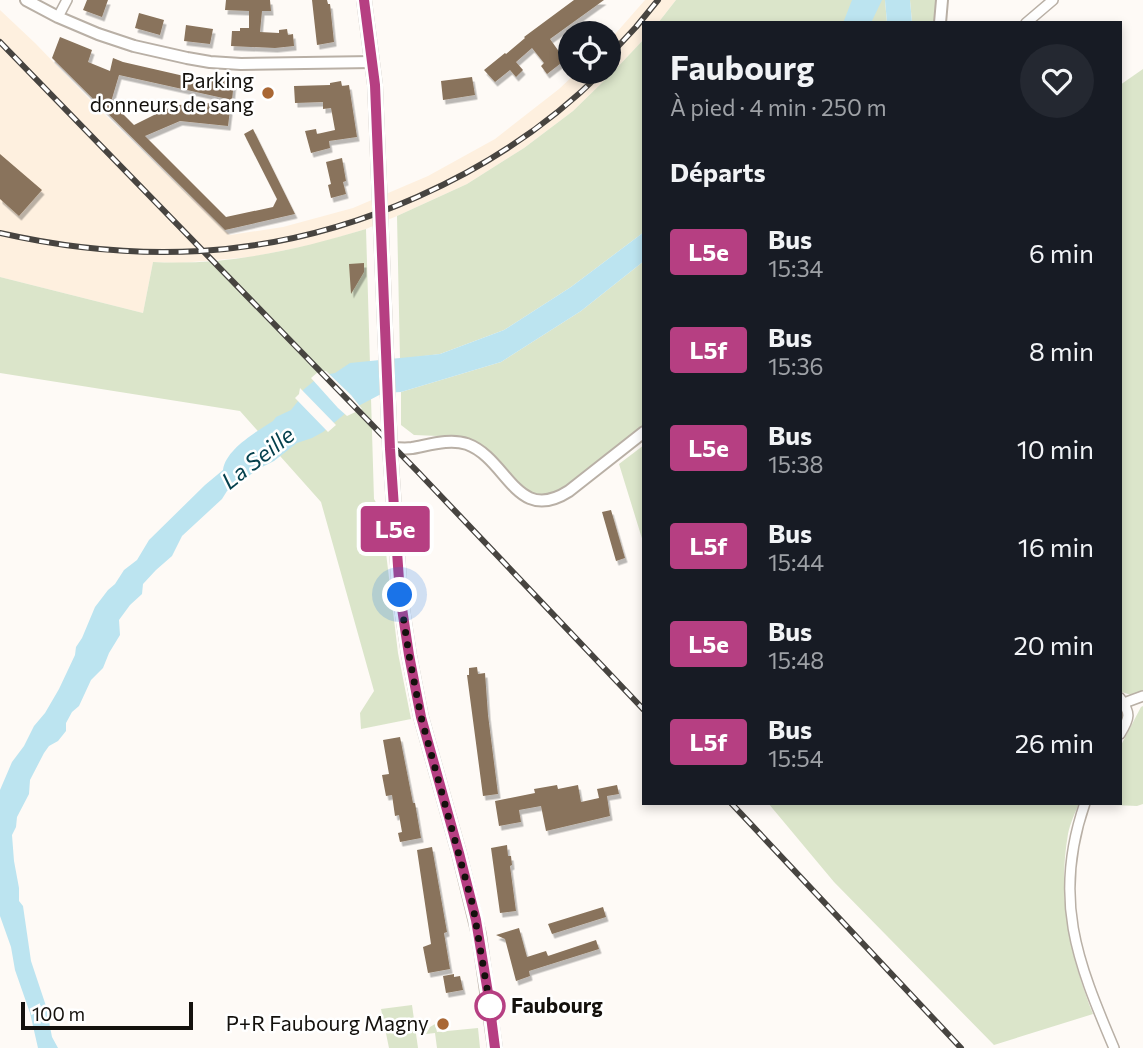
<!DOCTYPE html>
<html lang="fr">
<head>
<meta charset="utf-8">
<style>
	body { margin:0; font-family:Commissioner,sans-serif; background:#242831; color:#f1f3f6; height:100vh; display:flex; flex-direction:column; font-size:26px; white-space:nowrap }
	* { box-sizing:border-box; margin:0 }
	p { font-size:23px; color:#9ea1a6 }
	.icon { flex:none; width:38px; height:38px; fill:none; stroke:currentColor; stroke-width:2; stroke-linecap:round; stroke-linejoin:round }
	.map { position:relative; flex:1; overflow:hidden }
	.sheet { position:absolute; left:642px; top:21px; width:480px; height:784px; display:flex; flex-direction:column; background:#171b24; border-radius:0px; box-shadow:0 4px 10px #0003 }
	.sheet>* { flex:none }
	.badge { padding:0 14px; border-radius:5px; font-size:24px; line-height:46px }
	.tools { position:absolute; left:558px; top:21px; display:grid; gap:14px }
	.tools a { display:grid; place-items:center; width:63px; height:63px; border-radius:50%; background:#171b24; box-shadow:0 4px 10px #0003; font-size:35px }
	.scale { position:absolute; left:21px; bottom:18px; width:172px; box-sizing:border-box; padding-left:7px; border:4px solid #14110d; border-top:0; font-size:19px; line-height:24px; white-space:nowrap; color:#14110d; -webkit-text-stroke:5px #fff; paint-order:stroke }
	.you { position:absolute; width:35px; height:35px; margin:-18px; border:5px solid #fff; border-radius:50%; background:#1a73e8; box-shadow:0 0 0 10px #1a73e833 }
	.map>.badge { position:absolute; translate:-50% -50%; box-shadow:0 0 0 4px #fff }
	h2 { padding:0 28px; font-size:26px; line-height:63px }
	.round { display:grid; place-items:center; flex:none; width:74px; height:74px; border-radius:37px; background:#242831 }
	.summary { display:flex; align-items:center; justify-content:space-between; height:119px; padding:0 28px }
	h1 { font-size:33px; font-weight:700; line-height:52px }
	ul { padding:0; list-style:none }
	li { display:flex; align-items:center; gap:21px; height:98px; padding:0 28px }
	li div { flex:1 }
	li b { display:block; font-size:26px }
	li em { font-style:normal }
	li .badge { min-width:77px; font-weight:700; text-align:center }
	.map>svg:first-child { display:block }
	.built { fill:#fef0df }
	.green { fill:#dbe5ca }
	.water { fill:#bce4f0 }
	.pier { fill:#fefaf6 }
	.building { fill:#89735b; filter:url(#shadow) }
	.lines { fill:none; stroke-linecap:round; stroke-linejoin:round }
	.minor-casing { stroke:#b9b0a6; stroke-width:12 }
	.tertiary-casing { stroke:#b9b0a6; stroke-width:14 }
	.secondary-casing { stroke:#b9b0a6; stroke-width:16 }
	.minor { stroke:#fff; stroke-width:9 }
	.tertiary { stroke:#fff; stroke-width:10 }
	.secondary { stroke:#fff; stroke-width:12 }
	.rail-casing { stroke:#474440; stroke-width:6 }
	.rail { stroke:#fff; stroke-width:3.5; stroke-dasharray:10; stroke-linecap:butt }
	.line-casing { stroke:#fff; stroke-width:16 }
	.line { stroke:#b63f82; stroke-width:10 }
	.walk { stroke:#14110d; stroke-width:7; stroke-dasharray:0 12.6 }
	.poi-dot { fill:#a96734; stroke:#fff; stroke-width:2.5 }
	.stop-dot { fill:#fff; stroke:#b63f82; stroke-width:3.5 }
	.labels { text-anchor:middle; stroke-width:5; stroke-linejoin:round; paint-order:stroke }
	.poi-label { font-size:21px; fill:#14110d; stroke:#fff; text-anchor:end }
	.stop-label { font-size:21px; font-weight:bold; fill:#14110d; stroke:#fff; text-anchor:start }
	.water-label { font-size:23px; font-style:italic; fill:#033f4c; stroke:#fff }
</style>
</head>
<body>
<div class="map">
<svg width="1143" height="1048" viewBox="0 0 1143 1048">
	<defs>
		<filter id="shadow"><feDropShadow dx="2.5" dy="4.5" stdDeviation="0" flood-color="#0004"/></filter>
	</defs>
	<rect width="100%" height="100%" fill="#fefaf6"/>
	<!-- built -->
	<path class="built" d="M645,0H676L658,23H644V39L612,73L573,111L524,148L467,184L397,216L366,229L316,244L251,257L180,263L153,262L143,313L0,277V10L35,43L97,107L230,235L283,227L353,208L428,176L495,139L559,89L577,72H609V41Z"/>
	<!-- green -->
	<path class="green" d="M676,0H885L887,23H658Z
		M910,0H936V23H912Z
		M644,39V232L571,287L504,330L440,354L400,359L397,216L467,184L524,148L573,111L612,73Z
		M1143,69V690L1134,696L1122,692L1120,690V85Z
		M366,229L374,499L381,511L398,653L411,719L361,729L360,713L374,691L321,502L240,411L0,373V277L143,313L153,262C225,266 297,250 366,229Z
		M644,261V426L558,492L543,496L526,491L484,446L473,440L462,437L414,435L401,425V392L501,362L581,311Z
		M644,445V545L619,464Z
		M1143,706V804L1137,806L1091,804L1120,803V747L1141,707Z
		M768,803H1079C1075,813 1070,824 1068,834C1057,898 1070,955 1093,1014L994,1045L834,882Z
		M412,1005L418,1048H389L381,1009Z
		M435,1024L437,1032L478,1028L480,1048H437L435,1033L426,1034L430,1027Z"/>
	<!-- water -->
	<path class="water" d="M852,0H882L871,23H843Z
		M885,0H910L912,23H887Z
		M644,232V261L581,311L501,362L401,392L383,393L347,412L323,432L312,438L297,443L274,461L260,468L227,491L222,499L182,536L172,556L156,570L143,584L142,594L130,605L119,620L120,635L109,653L103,668L91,680L79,706L72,712L66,723V731L58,741L49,746L44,753L30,780L29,794L17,817L16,827L12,835L14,861L19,888V901L23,906L31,961L46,1006L52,1037L58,1048H38L30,1013L15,970L11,947L0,916V790L12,762L24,746L34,726L45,713L59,689L75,655L76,647L82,638L95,607L108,590L115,584L124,570L137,560L149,540L205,485L223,470C226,449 256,432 273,421L276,417L291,410L302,396L303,390L320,376L335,373L350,363L440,354L504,330L571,287Z"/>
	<!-- pier -->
	<path class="pier" d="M326,371L351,395L362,409L347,416L338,408L311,378L318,372Z
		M300,388L336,425L328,432L295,398L299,394Z"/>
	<!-- building -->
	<path class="building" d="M87,0H108L102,17L83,10Z
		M226,0H270L271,11H262L260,32L279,33V30L287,29L288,35L293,34L294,46L275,48L231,46L232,31H240V28H249V11L225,10Z
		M312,0H327L328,4H330L334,42L317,45Z
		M574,0H604L550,39L565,60L547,74L541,66L544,63L532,48L516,62L523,70L516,77L510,70L495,82L484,70L505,53L506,54L525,38L524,37Z
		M139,13L164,20L160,35L135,28Z
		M186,25L213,29L210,44L184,41Z
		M60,37L92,50L88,62L110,71L113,58L123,62L184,76L234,81L232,100L119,75L111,102L134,125L164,110L178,105L231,102L228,126L180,121L145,136L226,217L273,207L277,199L244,134L253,129L295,214L225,230L52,58Z
		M472,77L475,95L443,100L441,81Z
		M341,81L342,86L349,85L357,137L329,141L330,148L311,153L305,131L316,129L317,134L335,130L331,108L323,109V102L295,103L294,86L330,85V83Z
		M0,154L42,190L19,216L0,199Z
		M342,158L346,181L343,182L346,194L331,198L328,185L331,184L326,162Z
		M364,263V272L351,294L349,264Z
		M611,510L625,558L616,561L602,512Z
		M477,667L478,674L485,673L488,715L498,794L483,796L467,675H469V668Z
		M400,737L413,803H415L421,838L400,842L398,833L402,832L399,815L395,816L392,795L386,796L382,775L389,774L383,740Z
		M557,785L558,789L578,785L581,802L599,798L597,789L617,785L619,794L607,796L610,816L546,831L541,806L519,810L521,822L499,826L495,801L535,793L534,789Z
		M507,845L508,856H511L512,865L510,866L516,911L500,913L491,848Z
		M432,847L447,932L444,933L450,969L428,973L423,947L431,944L417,850Z
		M603,907L606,917L552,934L548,924Z
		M519,928L527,957L546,951L548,956L596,940L599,949L529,971L530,976L516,981L505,939L496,935Z
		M454,974V977L460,976L463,990L446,993L443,976Z"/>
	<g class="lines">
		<defs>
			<path id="minor" d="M58,17L67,0
				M1026,23L1053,0
				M1120,698C1131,713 1130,718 1120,734
				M1124,703L1143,696
				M1085,803C1052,898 1077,961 1114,1048"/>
			<path id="tertiary" d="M26,0L58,17L98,34L134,46L187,58L210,62L241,64L373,62
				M940,23L942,0
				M390,448C398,448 405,449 412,448C429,445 450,438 467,444C508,459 516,525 569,491L644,432"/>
			<path id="secondary" d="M364,0L375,85L390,448L400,595L409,655L421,717L459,853L479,935L495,1048"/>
		</defs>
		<!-- minor casing -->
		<use href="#minor" class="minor-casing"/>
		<!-- tertiary casing -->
		<use href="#tertiary" class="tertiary-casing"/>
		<!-- secondary casing -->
		<use href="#secondary" class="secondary-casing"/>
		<!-- minor -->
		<use href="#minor" class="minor"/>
		<!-- tertiary -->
		<use href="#tertiary" class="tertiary"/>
		<!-- secondary -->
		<use href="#secondary" class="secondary"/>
		<defs>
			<path id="rail" d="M0,42L418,472L644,710
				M609,56L636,27L658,0
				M0,233C66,248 133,255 201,251C347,242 499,175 602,72
				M731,803L961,1048"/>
		</defs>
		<!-- rail casing -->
		<use href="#rail" class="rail-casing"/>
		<!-- rail -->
		<use href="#rail" class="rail"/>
	</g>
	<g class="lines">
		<defs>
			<path id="line" d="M364,0L375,85L390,449L400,595L409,655L421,717L459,853L476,920L488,993L495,1048"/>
		</defs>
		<!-- line casing -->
		<use href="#line" class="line-casing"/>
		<!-- line -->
		<use href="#line" class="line"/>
		<!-- walk -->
		<path class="walk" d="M400,595L409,655L421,717L473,906L490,1006"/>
	</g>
	<!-- markers -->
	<g class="poi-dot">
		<circle cx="268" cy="93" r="7"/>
		<circle cx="443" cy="1024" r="7"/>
	</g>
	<circle class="stop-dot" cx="490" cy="1006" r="14"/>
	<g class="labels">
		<!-- poi labels -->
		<g class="poi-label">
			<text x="254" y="88">Parking<tspan x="254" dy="24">donneurs de sang</tspan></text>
			<text x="429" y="1031">P+R Faubourg Magny</text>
		</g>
		<!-- stop labels -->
		<g class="stop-label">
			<text x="511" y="1013">Faubourg</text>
		</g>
		<!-- water labels -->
		<g class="water-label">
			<text transform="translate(258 458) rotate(-38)" y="8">La Seille</text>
		</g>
	</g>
</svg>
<div class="tools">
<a><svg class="icon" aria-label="locate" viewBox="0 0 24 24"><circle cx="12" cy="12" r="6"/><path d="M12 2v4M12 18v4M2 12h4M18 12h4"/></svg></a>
</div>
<div class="scale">100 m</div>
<div class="you" style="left:400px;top:595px"></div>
<b class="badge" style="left:395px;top:529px;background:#b63f82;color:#fff">L5e</b>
<section class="sheet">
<div class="summary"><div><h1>Faubourg</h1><p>À pied · 4 min · 250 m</p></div><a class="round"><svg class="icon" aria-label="heart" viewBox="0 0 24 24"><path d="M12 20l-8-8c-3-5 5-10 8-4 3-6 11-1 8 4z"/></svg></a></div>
<h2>Départs</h2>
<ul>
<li><span class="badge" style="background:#b63f82;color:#fff">L5e</span><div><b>Bus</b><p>15:34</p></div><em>6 min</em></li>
<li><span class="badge" style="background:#b63f82;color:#fff">L5f</span><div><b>Bus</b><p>15:36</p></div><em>8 min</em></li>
<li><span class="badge" style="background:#b63f82;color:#fff">L5e</span><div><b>Bus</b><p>15:38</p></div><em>10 min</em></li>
<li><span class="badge" style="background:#b63f82;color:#fff">L5f</span><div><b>Bus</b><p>15:44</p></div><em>16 min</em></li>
<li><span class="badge" style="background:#b63f82;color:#fff">L5e</span><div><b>Bus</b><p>15:48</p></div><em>20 min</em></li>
<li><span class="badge" style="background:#b63f82;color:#fff">L5f</span><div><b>Bus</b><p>15:54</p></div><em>26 min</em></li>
</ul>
</section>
</div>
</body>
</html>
